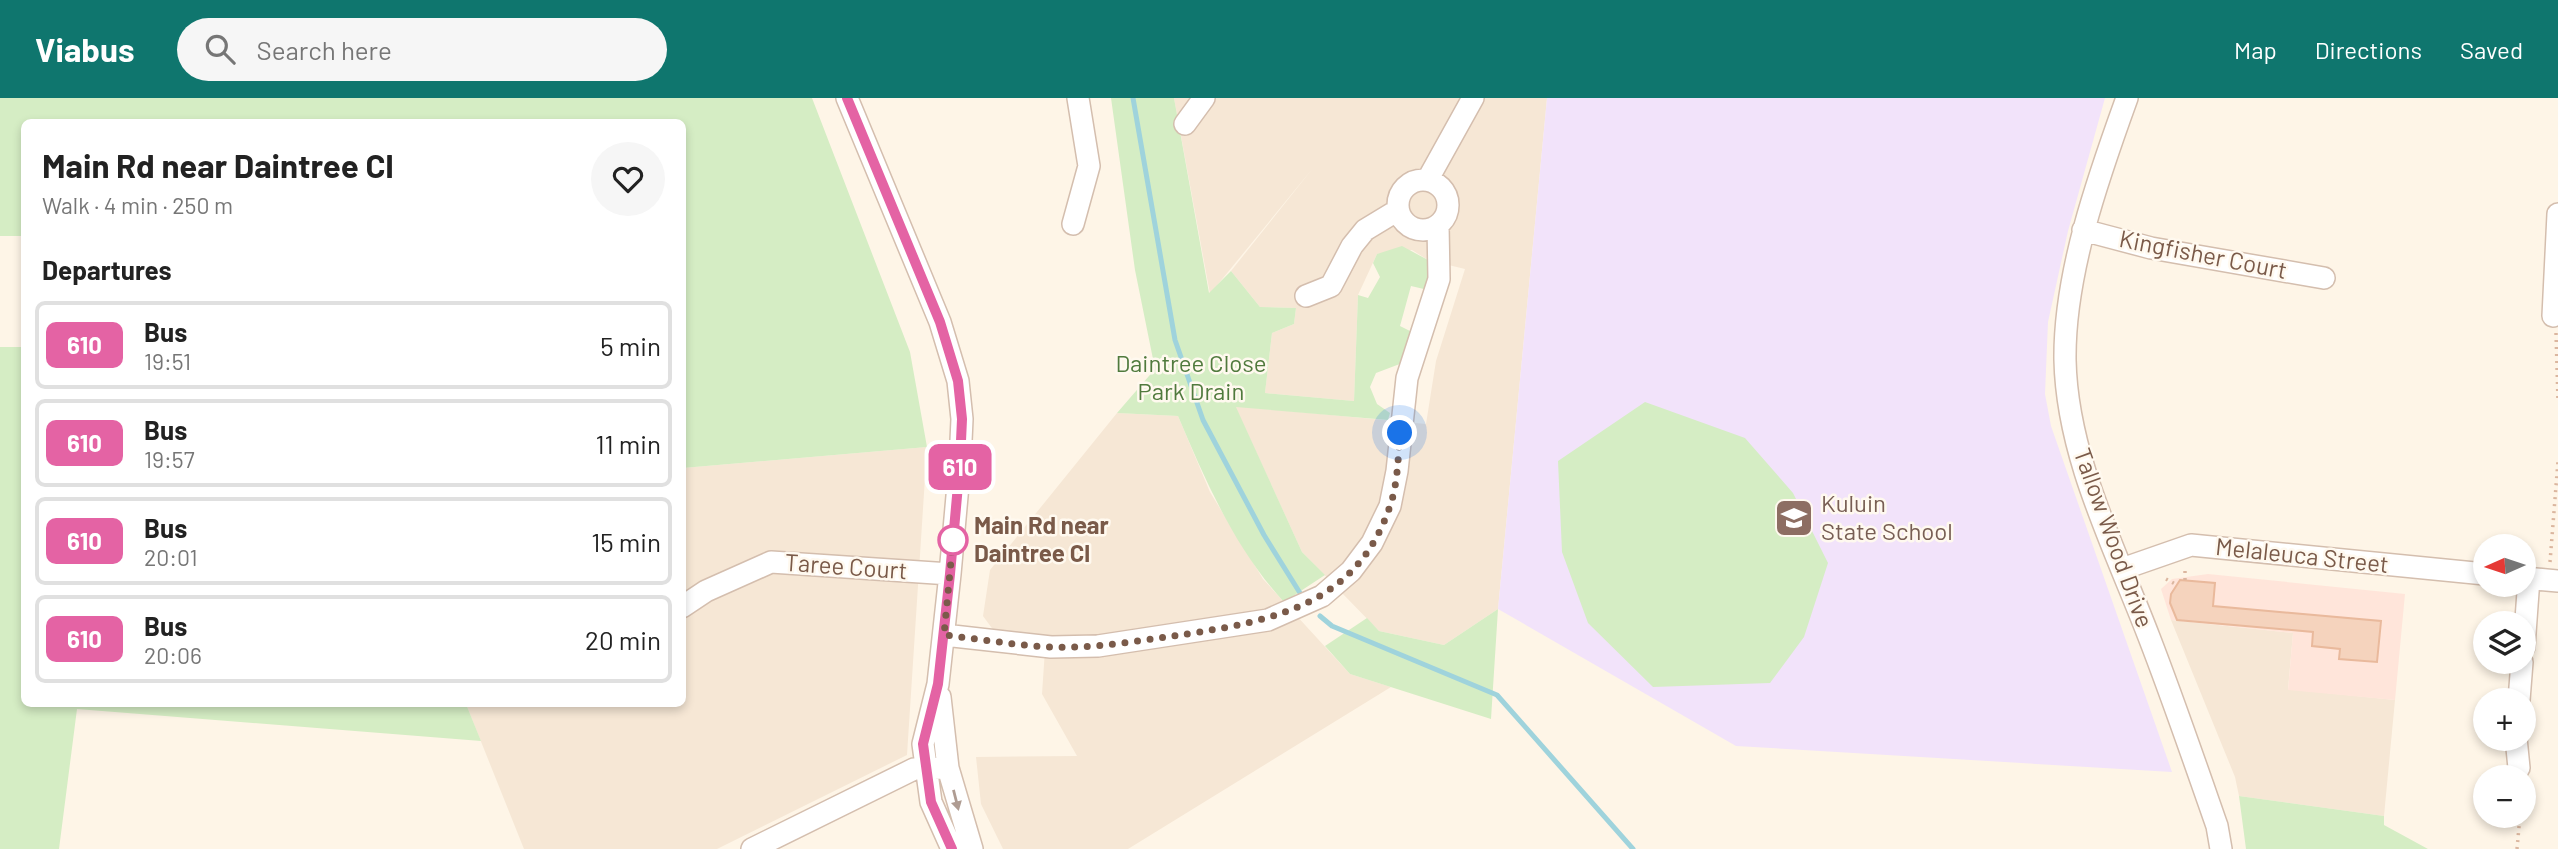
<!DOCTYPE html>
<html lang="en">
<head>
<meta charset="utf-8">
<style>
	body { margin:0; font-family:Barlow,sans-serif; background:#f6f6f6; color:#222; height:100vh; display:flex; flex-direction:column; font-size:26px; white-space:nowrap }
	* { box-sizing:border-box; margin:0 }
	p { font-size:23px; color:#767676 }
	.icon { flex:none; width:38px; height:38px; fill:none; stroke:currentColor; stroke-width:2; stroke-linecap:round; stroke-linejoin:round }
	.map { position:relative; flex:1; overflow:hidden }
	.details { position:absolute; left:21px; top:21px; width:665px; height:588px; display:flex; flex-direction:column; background:#fff; border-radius:10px; box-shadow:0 4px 10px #0003 }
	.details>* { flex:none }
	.badge { padding:0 14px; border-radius:10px; font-size:24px; line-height:46px }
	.needle { width:46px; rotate:267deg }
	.controls { position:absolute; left:2473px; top:436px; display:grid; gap:14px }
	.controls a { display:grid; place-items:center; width:63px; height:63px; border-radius:50%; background:#fff; box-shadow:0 4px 10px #0003; font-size:35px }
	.you { position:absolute; width:35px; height:35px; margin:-18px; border:5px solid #fff; border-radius:50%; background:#1a73e8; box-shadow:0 0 0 10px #1a73e833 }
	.map>.badge { position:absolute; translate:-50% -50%; box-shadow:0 0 0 4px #fff }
	h2 { padding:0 21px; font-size:26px; line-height:63px }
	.round { display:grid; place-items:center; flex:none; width:74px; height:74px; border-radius:37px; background:#f6f6f6 }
	.summary { display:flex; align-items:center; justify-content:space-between; height:119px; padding:0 21px }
	h1 { font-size:33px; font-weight:700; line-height:52px }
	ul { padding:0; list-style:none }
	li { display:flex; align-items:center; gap:21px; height:88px; margin:0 14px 10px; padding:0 7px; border:4px solid #e0e0e0; border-radius:10px }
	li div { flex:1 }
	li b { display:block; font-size:26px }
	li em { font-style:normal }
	li .badge { min-width:77px; font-weight:700; text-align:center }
	header { display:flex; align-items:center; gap:42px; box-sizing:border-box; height:98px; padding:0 35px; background:#0f766e; color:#fff }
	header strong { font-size:33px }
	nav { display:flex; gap:38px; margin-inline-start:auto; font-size:24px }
	.search { width:490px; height:63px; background:#f6f6f6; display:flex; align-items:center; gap:18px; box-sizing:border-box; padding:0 24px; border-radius:38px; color:#767676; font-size:26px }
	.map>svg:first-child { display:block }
	.residential { fill:#f6e7d5 }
	.commercial { fill:#ffe5da }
	.education { fill:#f2e3fa }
	.green { fill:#d5edc4 }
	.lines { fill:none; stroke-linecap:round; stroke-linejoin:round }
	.stream { stroke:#9fd3dc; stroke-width:5 }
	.building { fill:#f5d3bd; stroke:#e9b99c; stroke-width:2 }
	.minor-casing { stroke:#d4beae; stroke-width:24 }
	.path { stroke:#dbb69f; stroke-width:3.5; stroke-dasharray:2 5; stroke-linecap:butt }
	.minor { stroke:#fff; stroke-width:21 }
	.oneway { fill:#af9c92 }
	.line-casing { stroke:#fff; stroke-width:16 }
	.line { stroke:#e463a4; stroke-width:10 }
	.walk { stroke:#7a5a49; stroke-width:7; stroke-dasharray:0 12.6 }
	.stop-dot { fill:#fff; stroke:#e463a4; stroke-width:3.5 }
	.labels { text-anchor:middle; stroke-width:5; stroke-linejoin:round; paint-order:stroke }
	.street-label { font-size:24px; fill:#7a5a49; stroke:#fff9ef }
	.park-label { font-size:24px; fill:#507a3d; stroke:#fff9ef }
	.education-label { font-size:24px; fill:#785e54; stroke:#fff9ef; text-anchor:start }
	.stop-label { font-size:24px; font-weight:bold; fill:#7a5a49; stroke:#fff9ef; text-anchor:start }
</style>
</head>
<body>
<header>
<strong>Viabus</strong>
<div class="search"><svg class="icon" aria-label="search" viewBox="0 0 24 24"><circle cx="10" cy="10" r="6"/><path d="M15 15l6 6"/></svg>Search here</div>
<nav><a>Map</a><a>Directions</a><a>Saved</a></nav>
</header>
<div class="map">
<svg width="2558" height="751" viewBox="0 0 2558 751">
	<rect width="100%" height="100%" fill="#fef5e7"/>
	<!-- residential -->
	<path class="residential" d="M1174,0H1547L1498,511L1444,547L1379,533L1302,454L1235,308L1426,326L1436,263L1465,171L1428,162L1412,152L1377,156L1358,197L1354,303L1265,295L1272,235L1294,226L1296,210L1260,209L1231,173L1313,70L1210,196Z
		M1117,315L1178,318L1210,394L1263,481L1350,576L1391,589L1128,751H1003L981,706L976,659L1077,658L1042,596L1046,537L994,533L983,518L990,472Z
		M927,349L907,657L717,751H524L466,606H682L683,370Z
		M2171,522L2293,535L2288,591L2395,602L2384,718L2239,698L2235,679Z"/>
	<!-- commercial -->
	<path class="commercial" d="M2208,476L2405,496L2395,602L2288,592L2293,535L2171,522L2161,491L2172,481Z"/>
	<!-- education -->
	<path class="education" d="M1547,0H2105L2068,133L2048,224L2045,296L2051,328L2172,674L1736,648L1498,511Z"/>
	<!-- green -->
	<path class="green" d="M0,0H812L910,254L927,349L683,370L682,24H24V138H0Z
		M1111,0H1174L1209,195L1231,173L1260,209L1296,210L1294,226L1272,235L1265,295L1354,303L1358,197L1368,200L1380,179L1373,165L1377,156L1402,148L1428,162L1433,181L1428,192L1411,188L1400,228L1414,235L1405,264L1376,275L1370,289L1377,306L1390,315L1388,322L1236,309L1302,454L1325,477L1284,504C1235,451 1206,384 1178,318L1117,315L1155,271L1135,172Z
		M0,249H24V606H466L481,643L77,611L59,751H0Z
		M1645,304L1745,340L1793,395L1828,465L1804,539L1770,585L1653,589L1588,525L1562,454L1558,363Z
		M1498,511L1491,621L1350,576L1325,548L1367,520L1379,533L1444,547Z
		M2239,698L2384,718V727L2428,751H2246Z"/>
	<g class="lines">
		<!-- stream -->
		<path class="stream" d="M1133,0L1175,242L1203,322L1264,437L1300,495
			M1320,518L1332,528L1497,597L1633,751"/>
	</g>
	<!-- building -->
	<path class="building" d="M2180,482L2215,485L2213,508L2381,523L2377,564L2339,561L2340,551L2312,548L2313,534L2177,522L2170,505L2171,496Z"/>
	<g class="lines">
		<defs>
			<path id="minor" d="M847,0L940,224L958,283L962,321L960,365L950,476L938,586L923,646L931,704L952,751
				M2127,0C2098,80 2064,176 2065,262C2067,359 2115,450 2149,539C2173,601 2195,665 2217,728L2221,751
				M1185,26L1204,0
				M1428,81L1473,0
				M1398 107a25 25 0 1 1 50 0a25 25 0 1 1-50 0Z
				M1073,126L1089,68L1078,0
				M2083,132L2151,150L2324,180
				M1306,198L1331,188L1352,148L1365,132L1398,112
				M2553,218L2558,116
				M2122,471L2191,447L2485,476
				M2524,480L2558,483
				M682,509L706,493L771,464L950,476
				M944,537L1051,549L1098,548L1268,522L1322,498L1351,473L1372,445L1390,408L1397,373L1407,280L1439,181L1438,127
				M2524,549L2529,480
				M940,599L948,670L972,751
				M2519,602L2522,564
				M2516,640L2519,670
				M752,751L914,671L948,670"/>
		</defs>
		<!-- minor casing -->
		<use href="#minor" class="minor-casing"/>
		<!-- path -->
		<path class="path" d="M2556,235L2558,303
			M2550,464L2558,363
			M2166,481L2177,487
			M2185,482V473
			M2517,751L2520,718"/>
		<!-- minor -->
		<use href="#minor" class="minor"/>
	</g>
	<!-- one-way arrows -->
	<defs><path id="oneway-solid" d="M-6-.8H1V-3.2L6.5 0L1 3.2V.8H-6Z" transform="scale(1.75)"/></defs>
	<use class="oneway" href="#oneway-solid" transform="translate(956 702) rotate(76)"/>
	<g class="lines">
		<defs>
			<path id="line" d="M847,0L940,224L958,283L962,321L960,365L950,476L938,586L923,646L931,704L952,751"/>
		</defs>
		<!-- line casing -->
		<use href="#line" class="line-casing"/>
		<!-- line -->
		<use href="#line" class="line"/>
		<!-- walk -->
		<path class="walk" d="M953,442L944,537C979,541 1014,547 1049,549C1095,551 1142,542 1187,536C1276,522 1357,506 1390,408C1398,385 1398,359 1400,335"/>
	</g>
	<!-- icons -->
	<defs>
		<symbol id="school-square" viewBox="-11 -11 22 22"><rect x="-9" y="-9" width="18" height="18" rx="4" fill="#8d6e63" stroke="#fff9ef"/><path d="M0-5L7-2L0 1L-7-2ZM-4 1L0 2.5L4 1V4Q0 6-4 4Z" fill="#fff"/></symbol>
	</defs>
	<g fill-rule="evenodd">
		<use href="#school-square" x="1772" y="398" width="44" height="44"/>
	</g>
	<!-- markers -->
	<circle class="stop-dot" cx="953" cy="442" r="14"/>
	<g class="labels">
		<!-- street labels -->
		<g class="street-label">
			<text transform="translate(2203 157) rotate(11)" y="8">Kingfisher Court</text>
			<text transform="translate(2113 440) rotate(70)" y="8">Tallow Wood Drive</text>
			<text transform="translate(2302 458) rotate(6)" y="8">Melaleuca Street</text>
			<text transform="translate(846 469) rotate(4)" y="8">Taree Court</text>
		</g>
		<!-- park labels -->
		<g class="park-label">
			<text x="1191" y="274">Daintree Close<tspan x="1191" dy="28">Park Drain</tspan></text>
		</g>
		<!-- education labels -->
		<g class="education-label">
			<text x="1821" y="414">Kuluin<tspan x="1821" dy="28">State School</tspan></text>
		</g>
		<!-- stop labels -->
		<g class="stop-label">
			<text x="974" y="436">Main Rd near<tspan x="974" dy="28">Daintree Cl</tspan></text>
		</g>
	</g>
</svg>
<div class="controls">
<a><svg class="needle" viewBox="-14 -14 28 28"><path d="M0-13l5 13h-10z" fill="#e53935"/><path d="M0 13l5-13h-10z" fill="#767676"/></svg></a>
<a><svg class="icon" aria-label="layers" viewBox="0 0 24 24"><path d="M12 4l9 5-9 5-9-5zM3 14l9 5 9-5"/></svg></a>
<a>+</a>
<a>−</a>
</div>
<div class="you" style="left:1400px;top:335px"></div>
<b class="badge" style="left:960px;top:369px;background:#e463a4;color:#fff">610</b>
<section class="details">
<div class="summary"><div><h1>Main Rd near Daintree Cl</h1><p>Walk · 4 min · 250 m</p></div><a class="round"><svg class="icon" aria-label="heart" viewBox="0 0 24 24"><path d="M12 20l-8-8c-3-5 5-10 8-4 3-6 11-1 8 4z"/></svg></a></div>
<h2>Departures</h2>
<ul>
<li><span class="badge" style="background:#e463a4;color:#fff">610</span><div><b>Bus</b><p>19:51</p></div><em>5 min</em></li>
<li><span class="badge" style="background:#e463a4;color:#fff">610</span><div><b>Bus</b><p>19:57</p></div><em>11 min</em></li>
<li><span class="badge" style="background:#e463a4;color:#fff">610</span><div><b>Bus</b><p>20:01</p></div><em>15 min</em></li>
<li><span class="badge" style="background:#e463a4;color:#fff">610</span><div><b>Bus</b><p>20:06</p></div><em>20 min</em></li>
</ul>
</section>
</div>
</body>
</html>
